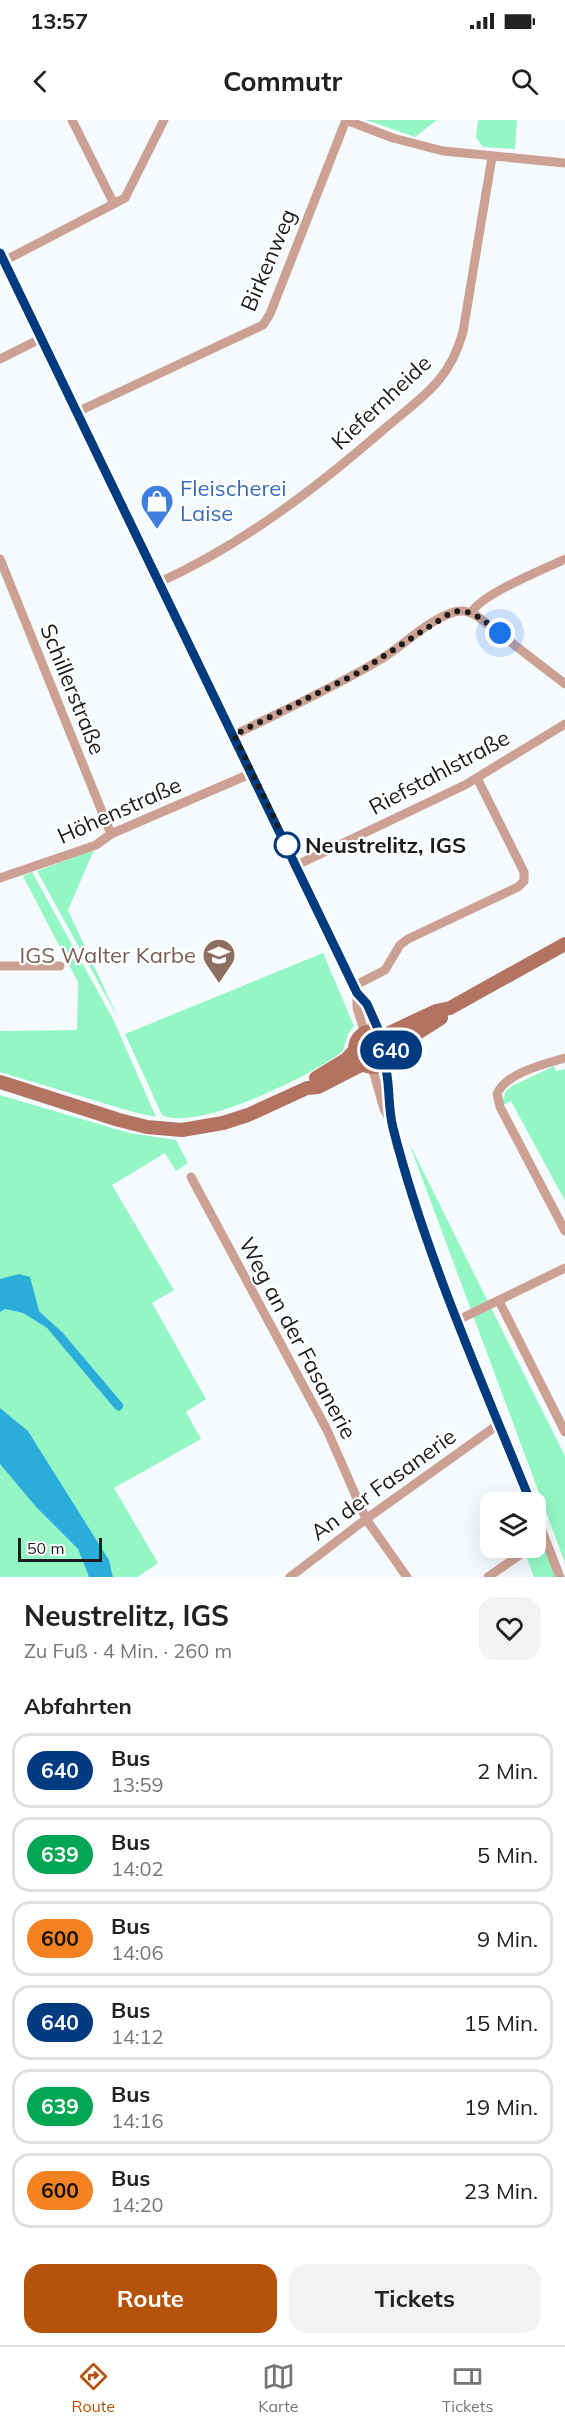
<!DOCTYPE html>
<html lang="de">
<head>
<meta charset="utf-8">
<style>
	body { margin:0; font-family:Mulish,sans-serif; background:#f2f2f2; color:#222; height:100vh; display:flex; flex-direction:column; font-size:22px; white-space:nowrap }
	* { box-sizing:border-box; margin:0 }
	p { font-size:20px; color:#767676 }
	.icon { flex:none; width:33px; height:33px; fill:none; stroke:currentColor; stroke-width:2; stroke-linecap:round; stroke-linejoin:round }
	.map { position:relative; height:1457px; overflow:hidden }
	.panel { display:flex; flex-direction:column; background:#fff; flex:1 }
	.panel>* { flex:none }
	.badge { padding:0 12px; border-radius:20px; font-size:21px; line-height:39px }
	.fabs { position:absolute; left:480px; top:1372px; display:grid; gap:12px }
	.fabs a { display:grid; place-items:center; width:66px; height:66px; border-radius:12px; background:#fff; box-shadow:0 6px 24px #0002; font-size:30px }
	.scale { position:absolute; left:18px; bottom:15px; width:84px; box-sizing:border-box; padding-left:6px; border:3px solid #1a1c1e; border-top:0; font-size:16px; line-height:21px; white-space:nowrap; color:#1a1c1e; -webkit-text-stroke:4px #fff; paint-order:stroke }
	.you { position:absolute; width:30px; height:30px; margin:-15px; border:4px solid #fff; border-radius:50%; background:#1a73e8; box-shadow:0 0 0 9px #1a73e833 }
	.map>.badge { position:absolute; translate:-50% -50%; box-shadow:0 0 0 3px #fff }
	h2 { padding:0 24px; font-size:22px; line-height:54px }
	.round { display:grid; place-items:center; flex:none; width:63px; height:63px; border-radius:18px; background:#f2f2f2 }
	.overview { display:flex; align-items:center; justify-content:space-between; height:102px; padding:0 24px }
	h1 { font-size:28px; font-weight:700; line-height:45px }
	.cta { display:flex; gap:12px; margin-top:auto; padding:12px 24px }
	.cta a { flex:1; height:69px; border-radius:18px; background:#b45309; color:#fff; font-size:24px; font-weight:700; line-height:69px; text-align:center }
	.cta a+a { background:#f2f2f2; color:#222 }
	ul { padding:0; list-style:none }
	li { display:flex; align-items:center; gap:18px; height:75px; margin:0 12px 9px; padding:0 12px; border:3px solid #e0e0e0; border-radius:18px }
	li div { flex:1 }
	li b { display:block; font-size:22px }
	li em { font-style:normal }
	li .badge { min-width:66px; font-weight:700; text-align:center }
	.status { display:flex; justify-content:space-between; align-items:center; height:42px; padding:0 30px; background:#fff; direction:ltr }
	.status svg { height:16px; fill:currentColor }
	header { display:flex; justify-content:space-between; align-items:center; height:78px; padding:0 24px; background:#fff; font-size:27px; font-weight:700 }
	.tabs { display:flex; justify-content:space-around; align-items:center; height:84px; border-top:2px solid #e0e0e0; background:#fff; font-size:16px; color:#767676 }
	.tabs a { display:grid; justify-items:center; gap:3px }
	.tabs .selected { color:#b45309 }
	.map>svg:first-child { display:block }
	.green { fill:#94f6c5 }
	.water { fill:#2aaed9 }
	.lines { fill:none; stroke-linecap:round; stroke-linejoin:round }
	.street { stroke:#cca092; stroke-width:9 }
	.secondary { stroke:#b27460; stroke-width:14 }
	.line-casing { stroke:#fff; stroke-width:14 }
	.line { stroke:#003b80; stroke-width:9 }
	.walk { stroke:#1a1c1e; stroke-width:6; stroke-dasharray:0 10.8 }
	.stop-dot { fill:#fff; stroke:#003b80; stroke-width:3 }
	.labels { text-anchor:middle; stroke-width:4.5; stroke-linejoin:round; paint-order:stroke }
	.street-label { font-size:22px; fill:#1a1c1e; stroke:#fff }
	.shop-label { font-size:22px; fill:#366cbe; stroke:#fff; text-anchor:start }
	.stop-label { font-size:22px; font-weight:bold; fill:#1a1c1e; stroke:#fff; text-anchor:start }
	.education-label { font-size:22px; fill:#785e54; stroke:#fff; text-anchor:end }
</style>
</head>
<body>
<div class="status"><b>13:57</b><svg viewBox="0 0 49 12"><path d="M0 12V9h3v3zM5 12V6h3v6zM10 12V3h3v9zM15 12V0h3v12zM26 1h20v11H26zM47 4h2v5h-2z"/></svg></div>
<header><svg class="icon" aria-label="back" viewBox="0 0 24 24"><path d="M15 5l-7 7 7 7"/></svg>Commutr<svg class="icon" aria-label="search" viewBox="0 0 24 24"><circle cx="10" cy="10" r="6"/><path d="M15 15l6 6"/></svg></header>
<div class="map">
<svg width="565" height="1457" viewBox="0 0 565 1457">
	<rect width="100%" height="100%" fill="#f5faff"/>
	<!-- green -->
	<path class="green" d="M366,0H437L415,17Z
		M478,0H517L515,29L483,27L476,17Z
		M94,730L68,790L118,898L37,751Z
		M32,752L113,899L156,997L133,992L0,952V911L77,910L78,862L23,756Z
		M323,833L354,906L348,914L343,931C314,954 197,1013 162,995L125,914Z
		M554,946L556,951L565,949V1081L511,981L503,985L502,981L506,971L512,966Z
		M0,975L129,1013L176,1020L188,1043L176,1051L165,1033L112,1065L174,1170L152,1183L206,1279L186,1292L201,1319L114,1368L158,1443L138,1457H113L109,1440L28,1311L0,1288V1185L5,1189L23,1193L47,1208L115,1289L123,1284L63,1213L39,1191L0,1171Z
		M409,1023L565,1336V1443Z
		M0,1344L36,1387L78,1429L89,1457H0Z
		M538,1410L557,1457H534L523,1428H536V1411Z"/>
	<!-- water -->
	<path class="water" d="M19,1154L30,1157L39,1191L63,1213L123,1284V1288L119,1291L115,1289L47,1208L23,1193L5,1189L0,1192V1159Z
		M0,1288L28,1311L109,1440L113,1457H89L78,1429L36,1387L0,1344Z"/>
	<g class="lines">
		<!-- street -->
		<path class="street" d="M72,0L114,84
			M346,0L393,18L443,31L565,43
			M0,133L357,873L367,884L379,911
			M4,141L125,78L164,0
			M0,239L42,218
			M77,292L263,205L270,194L346,0
			M0,439L111,714
			M160,462C243,424 315,369 383,310C401,294 423,279 438,261C450,247 458,230 463,212L492,37
			M471,493C481,474 543,450 565,439
			M234,615C282,591 331,569 378,541C402,527 424,503 451,493C461,489 468,491 477,496L565,564
			M297,745L465,665L565,604
			M0,758L96,725L111,714L252,653
			M0,846H60
			M354,866L385,850L400,825L408,819L518,767L524,761V752L477,658
			M357,873V888L363,907V914
			M565,938C544,944 506,953 497,974L500,987L565,1111
			M385,943L392,1001
			M372,947L384,989L392,1004L429,1129L531,1383
			M191,1057L327,1310L366,1399L407,1457
			M499,1181L565,1312
			M458,1200L565,1148
			M536,1395L560,1457
			M290,1457L366,1399L499,1304
			M488,1457L521,1434"/>
		<!-- secondary -->
		<path class="secondary" d="M355 929a18 18 0 1 1 36 0a18 18 0 1 1-36 0Z
			M385,915L436,891L450,888L565,824
			M392,929L441,898
			M316,958L347,939L355,930
			M0,962L119,1000L147,1007L182,1010L223,1003L248,995L307,968L318,967L363,944"/>
	</g>
	<g class="lines">
		<defs>
			<path id="line" d="M0,133L357,873L367,884L379,911L390,922C393,933 386,939 386,949C390,968 388,989 393,1008C426,1137 481,1259 531,1383"/>
		</defs>
		<!-- line casing -->
		<use href="#line" class="line-casing"/>
		<!-- line -->
		<use href="#line" class="line"/>
		<!-- walk -->
		<path class="walk" d="M287,725L234,615L356,554L452,492C471,487 486,503 500,513"/>
	</g>
	<!-- icons -->
	<defs>
		<symbol id="shop-pin" viewBox="-11 -11 22 30"><path d="M0 17L-7.5 6A9.5 9.5 0 1 1 7.5 6Z" fill="#3f7fe0" stroke="#fff"/><path d="M-5-2.5h2.3a2.7 3.5 0 0 1 5.4 0H5L5.5 6h-11ZM-1.5-2.5h3a1.5 2.3 0 0 0-3 0Z" fill="#fff"/></symbol>
		<symbol id="school-pin" viewBox="-11 -11 22 30"><path d="M0 17L-7.5 6A9.5 9.5 0 1 1 7.5 6Z" fill="#8d6e63" stroke="#fff"/><path d="M0-5L7-2L0 1L-7-2ZM-4 1L0 2.5L4 1V4Q0 6-4 4Z" fill="#fff"/></symbol>
	</defs>
	<g fill-rule="evenodd">
		<use href="#shop-pin" x="138" y="362" width="38" height="52"/>
		<use href="#school-pin" x="200" y="816" width="38" height="52"/>
	</g>
	<!-- markers -->
	<circle class="stop-dot" cx="287" cy="725" r="12"/>
	<g class="labels">
		<!-- street labels -->
		<g class="street-label">
			<text transform="translate(268 140) rotate(-67)" y="8">Birkenweg</text>
			<text transform="translate(381 282) rotate(-43)" y="8">Kiefernheide</text>
			<text transform="translate(73 569) rotate(68)" y="8">Schillerstraße</text>
			<text transform="translate(439 652) rotate(-28)" y="8">Riefstahlstraße</text>
			<text transform="translate(119 690) rotate(-24)" y="8">Höhenstraße</text>
			<text transform="translate(298 1218) rotate(62)" y="8">Weg an der Fasanerie</text>
			<text transform="translate(383 1364) rotate(-36)" y="8">An der Fasanerie</text>
		</g>
		<!-- shop labels -->
		<g class="shop-label">
			<text x="180" y="376">Fleischerei<tspan x="180" dy="25">Laise</tspan></text>
		</g>
		<!-- stop labels -->
		<g class="stop-label">
			<text x="305" y="733">Neustrelitz, IGS</text>
		</g>
		<!-- education labels -->
		<g class="education-label">
			<text x="196" y="843">IGS Walter Karbe</text>
		</g>
	</g>
</svg>
<div class="fabs">
<a><svg class="icon" aria-label="layers" viewBox="0 0 24 24"><path d="M12 4l9 5-9 5-9-5zM3 14l9 5 9-5"/></svg></a>
</div>
<div class="scale">50 m</div>
<div class="you" style="left:500px;top:513px"></div>
<b class="badge" style="left:391px;top:930px;background:#003b80;color:#fff">640</b>
</div>
<section class="panel">
<div class="overview"><div><h1>Neustrelitz, IGS</h1><p>Zu Fuß · 4 Min. · 260 m</p></div><a class="round"><svg class="icon" aria-label="heart" viewBox="0 0 24 24"><path d="M12 20l-8-8c-3-5 5-10 8-4 3-6 11-1 8 4z"/></svg></a></div>
<h2>Abfahrten</h2>
<ul>
<li><span class="badge" style="background:#003b80;color:#fff">640</span><div><b>Bus</b><p>13:59</p></div><em>2 Min.</em></li>
<li><span class="badge" style="background:#00a651;color:#fff">639</span><div><b>Bus</b><p>14:02</p></div><em>5 Min.</em></li>
<li><span class="badge" style="background:#f58220;color:#111">600</span><div><b>Bus</b><p>14:06</p></div><em>9 Min.</em></li>
<li><span class="badge" style="background:#003b80;color:#fff">640</span><div><b>Bus</b><p>14:12</p></div><em>15 Min.</em></li>
<li><span class="badge" style="background:#00a651;color:#fff">639</span><div><b>Bus</b><p>14:16</p></div><em>19 Min.</em></li>
<li><span class="badge" style="background:#f58220;color:#111">600</span><div><b>Bus</b><p>14:20</p></div><em>23 Min.</em></li>
</ul>
<div class="cta"><a>Route</a><a>Tickets</a></div>
</section>
<nav class="tabs">
<a class="selected"><svg class="icon" aria-label="directions" viewBox="0 0 24 24"><path d="M12 3l9 9-9 9-9-9zM9 14v-3h6M13 9l2 2-2 2"/></svg>Route</a>
<a><svg class="icon" aria-label="map" viewBox="0 0 24 24"><path d="M3 6l6-2 6 2 6-2v14l-6 2-6-2-6 2zM9 4v14M15 6v14"/></svg>Karte</a>
<a><svg class="icon" aria-label="tickets" viewBox="0 0 24 24"><path d="M3 7h18v10H3zM15 7v10"/></svg>Tickets</a>
</nav>
</body>
</html>
